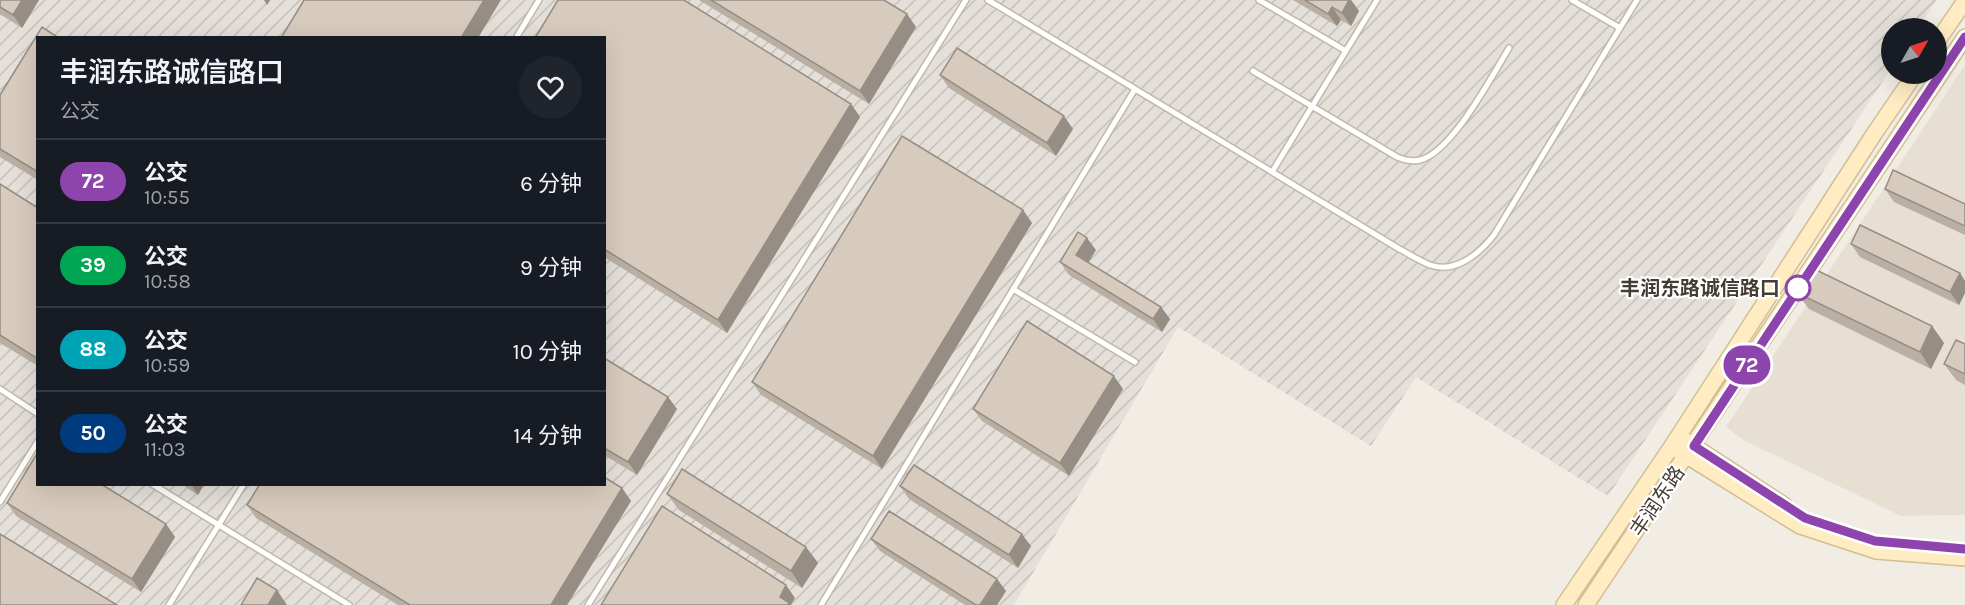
<!DOCTYPE html>
<html lang="zh">
<head>
<meta charset="utf-8">
<style>
	body { margin:0; font-family:Karla,"Noto Sans SC",sans-serif; background:#20242c; color:#f1f3f6; height:100vh; display:flex; flex-direction:column; font-size:22px; white-space:nowrap }
	* { box-sizing:border-box; margin:0 }
	p { font-size:20px; color:#9ea1a6 }
	.icon { flex:none; width:33px; height:33px; fill:none; stroke:currentColor; stroke-width:2; stroke-linecap:round; stroke-linejoin:round }
	.map { position:relative; flex:1; overflow:hidden }
	.details { position:absolute; left:36px; top:36px; width:570px; height:450px; display:flex; flex-direction:column; background:#171b24; border-radius:0px; box-shadow:0 6px 24px #0002 }
	.details>* { flex:none }
	.badge { padding:0 12px; border-radius:20px; font-size:21px; line-height:39px }
	.needle { width:39px; rotate:51deg }
	.buttons { position:absolute; left:1881px; top:18px; display:grid; gap:12px }
	.buttons a { display:grid; place-items:center; width:66px; height:66px; border-radius:50%; background:#171b24; box-shadow:0 6px 24px #0002; font-size:30px }
	.map>.badge { position:absolute; translate:-50% -50%; box-shadow:0 0 0 3px #fff }
	.round { display:grid; place-items:center; flex:none; width:63px; height:63px; border-radius:32px; background:#20242c }
	.summary { display:flex; align-items:center; justify-content:space-between; height:102px; padding:0 24px }
	h1 { font-size:28px; font-weight:600; line-height:45px }
	ul { padding:0; list-style:none }
	li { display:flex; align-items:center; gap:18px; height:84px; padding:0 24px; border-top:2px solid #363941 }
	li div { flex:1 }
	li b { display:block; font-size:22px }
	li em { font-style:normal }
	li .badge { min-width:66px; font-weight:700; text-align:center }
	.map>svg:first-child { display:block }
	.residential { fill:#e6dfd2 }
	.industrial { fill:url(#industrial-furrows); fill-rule:evenodd }
	.lines { fill:none; stroke-linecap:round; stroke-linejoin:round }
	.lane-casing { stroke:#c1b7aa; stroke-width:8 }
	.secondary-casing { stroke:#d3be94; stroke-width:18 }
	.lane { stroke:#fff; stroke-width:5 }
	.secondary { stroke:#ffecc2; stroke-width:15 }
	.wall { fill:#b9afa3 }
	.shaded-wall { fill:#968e84 }
	.building { fill:#d7cbbd; stroke:#968e84; stroke-width:1.5 }
	.line-casing { stroke:#fff; stroke-width:14 }
	.line { stroke:#8e44ad; stroke-width:9 }
	.stop-dot { fill:#fff; stroke:#8e44ad; stroke-width:3 }
	.labels { text-anchor:middle; stroke-width:4.5; stroke-linejoin:round; paint-order:stroke }
	.stop-label { font-size:20px; font-weight:bold; fill:#453d34; stroke:#fff; text-anchor:end }
	.street-label { font-size:20px; fill:#453d34; stroke:#fff }
</style>
</head>
<body>
<div class="map">
<svg width="1965" height="605" viewBox="0 0 1965 605">
	<defs>
		<pattern id="industrial-furrows" width="10" height="10" patternUnits="userSpaceOnUse" patternTransform="scale(1.5)"><rect width="10" height="10" fill="#e4dfd9"/><path d="M-1 1l2-2M0 10L10 0M9 11l2-2" fill="none" stroke="#c5c0bb"/></pattern>
	</defs>
	<rect width="100%" height="100%" fill="#f2ede4"/>
	<!-- residential -->
	<path class="residential" d="M1965,65V515L1901,516L1745,441L1726,427Z"/>
	<!-- industrial -->
	<path class="industrial" d="M0,0H1937L1918,28H1892L1891,69L1608,496L1416,377L1371,446L1178,327L1014,605H0ZM38,38H604V484H38Z"/>
	<g class="lines">
		<defs>
			<path id="lane" d="M988,0L1396,247C1407,253 1418,260 1430,265C1455,274 1479,254 1494,235L1637,0
				M1259,0L1346,51
				M1572,0L1620,28
				M516,38L539,0
				M1253,71L1397,157C1404,160 1412,162 1420,160C1452,152 1492,76 1509,48
				M1272,172L1377,0
				M1013,289L1135,362
				M0,389L38,414
				M152,484L349,605
				M0,502L38,441
				M169,605L244,484
				M588,605L966,0
				M821,605L1135,89"/>
			<path id="secondary" d="M1936,43L1965,1
				M1686,441L1784,505
				M1679,451L1800,526L1876,551L1965,558
				M1564,605L1672,446L1874,134L1915,74
				M1586,605L1965,37"/>
		</defs>
		<!-- lane casing -->
		<use href="#lane" class="lane-casing"/>
		<!-- secondary casing -->
		<use href="#secondary" class="secondary-casing"/>
		<!-- lane -->
		<use href="#lane" class="lane"/>
		<!-- secondary -->
		<use href="#secondary" class="secondary"/>
	</g>
	<!-- wall -->
	<path class="wall" d="M0,0H39L22,28L0,14Z
		M699,0H884L907,14L916,27L869,104Z
		M1293,0H1351L1359,11L1351,26L1341,20L1337,26Z
		M38,38V180L0,157V95Z
		M604,38L851,104L860,117L727,333L604,257Z
		M940,75L1073,129L1056,156L949,88Z
		M0,184L38,208V366L0,343Z
		M1885,189L1965,204V235L1894,202Z
		M1023,210L1032,223L882,469L761,395L752,382Z
		M1851,244L1960,273L1965,281V293L1959,305L1860,257Z
		M1096,250L1088,263L1161,307L1170,319L1162,332L1069,275L1060,262Z
		M1797,293L1932,326L1944,343L1931,369L1809,309Z
		M1965,344V385L1956,380L1944,364Z
		M604,358L668,397L677,409L637,475L604,455Z
		M1123,389L1069,476L982,421L973,409Z
		M181,484H204L198,495Z
		M900,486L1031,546L1018,568L909,499Z
		M622,488L631,501L567,605H398L256,518L247,505Z
		M667,494L806,547L818,563L802,588L679,510Z
		M7,503L166,524L175,537L141,592L16,516Z
		M871,539L997,579L1006,591L997,605H965L880,551Z"/>
	<!-- shaded-wall -->
	<path class="shaded-wall" d="M22,0H39L22,28L13,15Z
		M264,0H270L267,5Z
		M484,0H501L478,38H461Z
		M1349,0H1351L1359,11L1351,26L1342,13Z
		M1332,7L1341,20L1337,26L1328,14Z
		M907,14L916,27L869,104L860,91Z
		M851,104L860,117L727,333L718,320Z
		M1064,116L1073,129L1056,156L1047,143Z
		M1023,210L1032,223L882,469L873,456Z
		M1087,238L1096,250L1085,268L1076,255Z
		M1960,273L1965,281V293L1959,305L1950,292Z
		M1161,307L1170,319L1162,332L1153,319Z
		M1932,326L1944,343L1931,369L1920,352Z
		M1114,376L1123,389L1069,476L1060,463Z
		M668,397L677,409L637,475L628,462Z
		M191,484H204L198,495Z
		M622,488L631,501L567,605H551Z
		M166,524L175,537L141,592L132,579Z
		M1022,534L1031,546L1018,568L1009,555Z
		M806,547L818,563L802,588L791,571Z
		M997,579L1006,591L997,605H980Z
		M786,585L795,598L791,605H785L780,597Z
		M277,590L287,605H268Z"/>
	<!-- building -->
	<path class="building" d="M0,0H22L13,15L0,7Z
		M304,0H484L461,38H281Z
		M558,0H684L851,104L718,320L604,249V38H535Z
		M711,0H884L907,14L860,91Z
		M1305,0H1349L1342,13L1332,7L1328,14Z
		M42,27L59,38H38V172L0,149V95Z
		M957,48L1064,116L1047,143L940,75Z
		M902,136L1023,210L873,456L752,382Z
		M1893,170L1965,204V226L1885,189Z
		M0,184L38,208V359L0,335Z
		M1860,225L1960,273L1950,292L1851,244Z
		M1078,232L1087,238L1076,255L1161,307L1153,319L1060,262Z
		M1810,267L1932,326L1920,352L1797,293Z
		M1027,321L1114,376L1060,463L973,409Z
		M1956,340L1965,344V374L1944,364Z
		M604,358L668,397L628,462L604,448Z
		M38,452V484H101L166,524L132,579L7,503Z
		M914,465L1022,534L1009,555L900,486Z
		M682,469L806,547L791,571L667,494Z
		M604,477L622,488L551,605H410L247,505L260,484H604Z
		M662,506L786,585L780,597L789,603L788,605H601Z
		M889,511L997,579L980,605H976L871,539Z
		M0,534L117,605H0Z
		M257,578L277,590L268,605H241Z"/>
	<g class="lines">
		<defs>
			<path id="line" d="M1965,37L1694,446L1805,518L1875,541L1965,549"/>
		</defs>
		<!-- line casing -->
		<use href="#line" class="line-casing"/>
		<!-- line -->
		<use href="#line" class="line"/>
	</g>
	<!-- markers -->
	<circle class="stop-dot" cx="1798" cy="288" r="12"/>
	<g class="labels">
		<!-- stop labels -->
		<g class="stop-label">
			<text x="1780" y="295">丰润东路诚信路口</text>
		</g>
		<!-- street labels -->
		<g class="street-label">
			<text transform="translate(1657 501) rotate(-56)" y="7">丰润东路</text>
		</g>
	</g>
</svg>
<div class="buttons">
<a><svg class="needle" viewBox="-14 -14 28 28"><path d="M0-13l5 13h-10z" fill="#e53935"/><path d="M0 13l5-13h-10z" fill="#9ea1a6"/></svg></a>
</div>
<b class="badge" style="left:1747px;top:365px;background:#8e44ad;color:#fff">72</b>
<section class="details">
<div class="summary"><div><h1>丰润东路诚信路口</h1><p>公交</p></div><a class="round"><svg class="icon" aria-label="heart" viewBox="0 0 24 24"><path d="M12 20l-8-8c-3-5 5-10 8-4 3-6 11-1 8 4z"/></svg></a></div>
<ul>
<li><span class="badge" style="background:#8e44ad;color:#fff">72</span><div><b>公交</b><p>10:55</p></div><em>6 分钟</em></li>
<li><span class="badge" style="background:#00a651;color:#fff">39</span><div><b>公交</b><p>10:58</p></div><em>9 分钟</em></li>
<li><span class="badge" style="background:#00a3b4;color:#fff">88</span><div><b>公交</b><p>10:59</p></div><em>10 分钟</em></li>
<li><span class="badge" style="background:#003b80;color:#fff">50</span><div><b>公交</b><p>11:03</p></div><em>14 分钟</em></li>
</ul>
</section>
</div>
</body>
</html>
